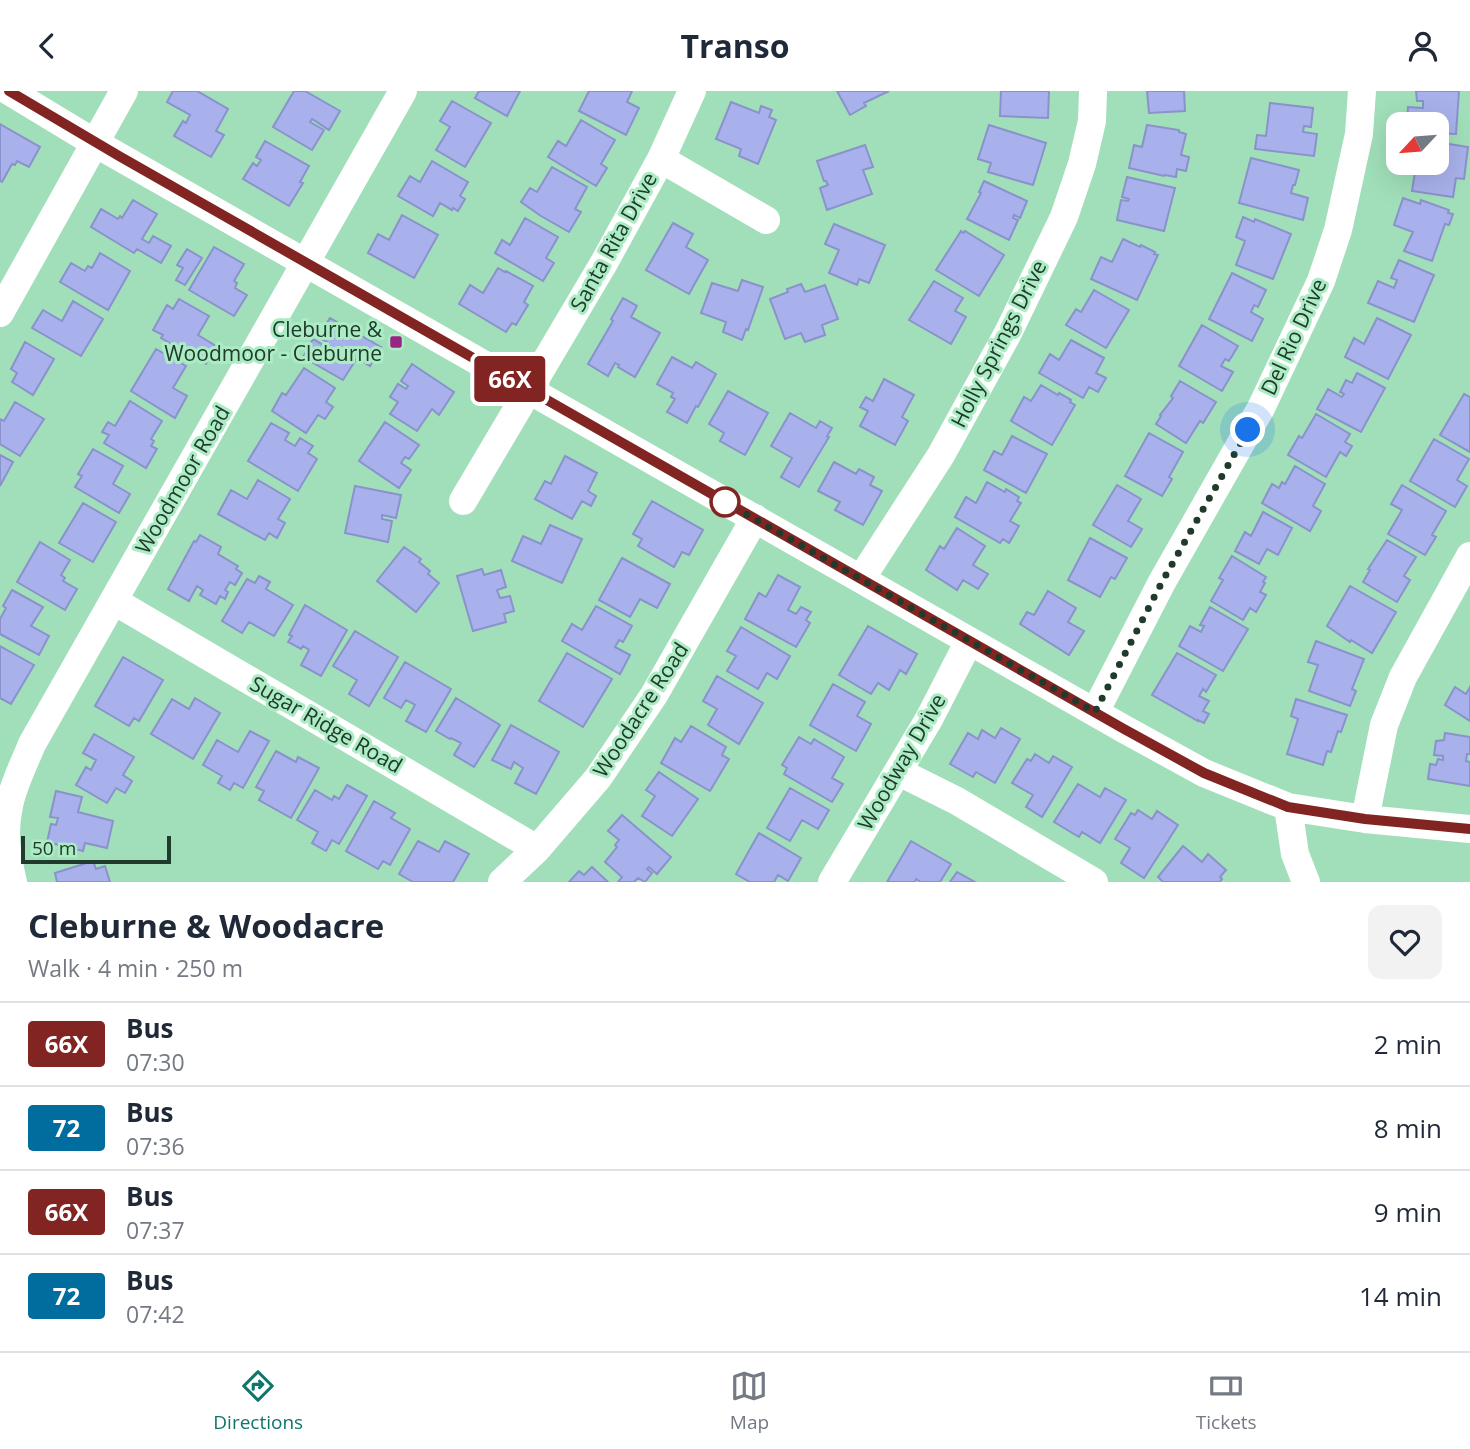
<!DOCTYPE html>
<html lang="en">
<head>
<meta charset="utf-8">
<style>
	body { margin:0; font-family:"Open Sans",sans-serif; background:#f2f2f3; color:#1f2937; height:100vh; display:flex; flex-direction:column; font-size:26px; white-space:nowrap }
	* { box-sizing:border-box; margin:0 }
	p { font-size:23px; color:#747a83 }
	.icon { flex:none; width:38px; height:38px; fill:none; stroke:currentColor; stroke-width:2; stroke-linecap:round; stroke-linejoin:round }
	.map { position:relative; height:791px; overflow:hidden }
	.panel { display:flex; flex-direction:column; background:#fff; flex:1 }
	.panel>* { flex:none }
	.badge { padding:0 14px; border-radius:5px; font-size:24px; line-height:46px }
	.needle { width:46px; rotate:244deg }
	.buttons { position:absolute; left:1386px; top:21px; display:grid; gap:14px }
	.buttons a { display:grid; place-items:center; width:63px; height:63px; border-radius:14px; background:#fff; box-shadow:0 7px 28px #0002; font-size:35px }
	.scale { position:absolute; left:21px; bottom:18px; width:150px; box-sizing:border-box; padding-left:7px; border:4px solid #203a2b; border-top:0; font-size:19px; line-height:24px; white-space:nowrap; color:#203a2b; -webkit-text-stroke:5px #acecc5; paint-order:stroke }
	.you { position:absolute; width:35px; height:35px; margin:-18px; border:5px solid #fff; border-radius:50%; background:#1a73e8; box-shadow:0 0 0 10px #1a73e833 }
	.map>.badge { position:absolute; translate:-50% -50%; box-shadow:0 0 0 4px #fff }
	.round { display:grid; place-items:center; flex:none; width:74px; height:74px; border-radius:14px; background:#f2f2f3 }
	.head { display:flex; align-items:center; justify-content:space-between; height:119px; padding:0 28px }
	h1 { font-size:33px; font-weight:700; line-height:52px }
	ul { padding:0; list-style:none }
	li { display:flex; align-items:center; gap:21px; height:84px; padding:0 28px; border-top:2px solid #e0e1e3 }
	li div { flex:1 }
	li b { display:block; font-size:26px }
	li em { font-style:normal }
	li .badge { min-width:77px; font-weight:700; text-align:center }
	header { display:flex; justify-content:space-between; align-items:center; height:91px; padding:0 28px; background:#fff; font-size:32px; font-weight:700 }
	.tab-bar { display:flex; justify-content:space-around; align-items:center; height:98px; border-top:2px solid #e0e1e3; background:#fff; font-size:19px; color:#747a83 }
	.tab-bar a { display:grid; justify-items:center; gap:4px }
	.tab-bar .selected { color:#0f766e }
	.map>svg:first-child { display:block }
	.building { fill:#a8b1eb; stroke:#8a92cb; stroke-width:2 }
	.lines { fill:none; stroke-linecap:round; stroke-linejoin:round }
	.minor { stroke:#fff; stroke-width:28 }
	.line-casing { stroke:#fff; stroke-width:16 }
	.line { stroke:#822522; stroke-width:10 }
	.walk { stroke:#203a2b; stroke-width:7; stroke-dasharray:0 12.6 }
	.poi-dot { fill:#992582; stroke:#acecc5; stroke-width:2.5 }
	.stop-dot { fill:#fff; stroke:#822522; stroke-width:3.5 }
	.labels { text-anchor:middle; stroke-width:6; stroke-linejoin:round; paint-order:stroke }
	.street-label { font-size:21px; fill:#203a2b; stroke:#acecc5 }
	.poi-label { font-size:21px; fill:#203a2b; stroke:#acecc5; text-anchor:end }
</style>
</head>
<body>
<header><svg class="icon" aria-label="back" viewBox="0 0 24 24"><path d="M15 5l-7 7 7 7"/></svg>Transo<svg class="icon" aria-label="person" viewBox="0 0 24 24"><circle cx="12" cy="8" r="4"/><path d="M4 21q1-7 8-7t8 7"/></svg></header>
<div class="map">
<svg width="1470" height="791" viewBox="0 0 1470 791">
	<rect width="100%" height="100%" fill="#a0dfb9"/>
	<!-- building -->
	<path class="building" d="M173,0H197L228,18L216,40L224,44L211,66L174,45L183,30L186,32L190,24L167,11Z
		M294,0H305L340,20L329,39L312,28L310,31L324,39L312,59L273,36Z
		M479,0H520L507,25L475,7Z
		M589,0H632L627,11L639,17L626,44L579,20Z
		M837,0H889L864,12L866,15L850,24Z
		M1001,0H1049L1048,27L1000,25Z
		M1147,0H1184L1185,20L1149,22Z
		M1416,0H1459L1456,43L1437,42V33H1407L1408,16L1423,17V10H1417Z
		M452,10L491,32L465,76L436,59L450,36L440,30Z
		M731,11L759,22L761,15L772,19L769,26L776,29L758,73L739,65L741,58L716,48Z
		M1270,12L1313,17L1311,36L1304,35L1303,41L1317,43L1314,65L1255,58L1257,44L1266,45Z
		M581,29L615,49L601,73L607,77L596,95L548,66L558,50L566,55Z
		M0,33L40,56L29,76L17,70L15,74L12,73L2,91L0,90Z
		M989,34L1046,52L1033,94L988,81L991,72L978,68Z
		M1147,34L1179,39V41L1186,43L1181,64L1189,66L1186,80L1177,78L1176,86L1165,84L1164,85L1129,77L1134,54L1142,56Z
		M265,50L309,75L300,91L303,92L289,115L243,88L253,72L257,75L261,69L256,66Z
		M1437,51L1468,56L1464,88L1456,87L1453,106L1412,100L1415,81L1418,82L1420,73L1413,72H1437Z
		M865,54L873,76L863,79L872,103L827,119L820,97L828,94L826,90H824L817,70Z
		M1251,67L1299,79L1295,94H1293L1291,102L1308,107L1303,129L1239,112Z
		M432,70L468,91L460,105L465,108L458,120L453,117L452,119L440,112L433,125L398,105L410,85L420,91Z
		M552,76L587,96L575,118L581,121L569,141L541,125L521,111L530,97L537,101Z
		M1127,86L1175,97L1164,140L1117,129L1121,109L1128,110L1129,108L1122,106Z
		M984,90L1027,110L1020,127L1014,124L1013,127L1018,129L1009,149L967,128L981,102L979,101Z
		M1403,107L1420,113L1421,109L1449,119L1448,122L1453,123L1449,134L1445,133L1432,170L1404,160L1413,141L1394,134Z
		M133,109L157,123L142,148L149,152L153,145L171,155L161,172L137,158L134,162L91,136L101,118L118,128L120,125L122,127Z
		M402,124L438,144L414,187L368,162L378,143L389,149Z
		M1243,126L1254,131L1255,128L1291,143L1273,188L1236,174L1245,150L1236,146Z
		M525,127L558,146L546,167L554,172L543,190L495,162L502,149L510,154Z
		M673,132L693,143L686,156L708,169L689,203L646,179Z
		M834,133L885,154L869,192L859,188L857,194L829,182L839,159L825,153Z
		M961,140L963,142L965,140L1004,164L979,205L936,179Z
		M1123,148L1140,156L1141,154L1155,161L1154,163L1158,164L1137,209L1091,188L1101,166L1112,171Z
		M214,156L244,173L234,190L237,192L235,197L247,204L234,225L189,199Z
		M187,158L202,167L185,194L176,189L183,177L177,174Z
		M100,162L130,180L108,219L60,191L71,172L85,180L88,175L92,177Z
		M1399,169L1434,184L1414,231L1368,212L1378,190L1394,197L1397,189L1391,187Z
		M498,177L505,181L506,180L533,195L524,211L528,214L516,234L512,232L506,241L459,213L470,194L483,202Z
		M1232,182L1266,199L1258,216L1254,214L1251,221L1263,228L1252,250L1209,228Z
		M742,189L763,196L748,239L746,238L742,249L723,241L726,231L701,222L712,192L738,200Z
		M934,190L963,207L955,220L966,226L951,253L909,229Z
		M801,193L805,201L825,194L838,228L822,234L825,244L805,251L801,242L785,248L770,208L788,201L787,198Z
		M1094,199L1129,219L1106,257L1066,234L1076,218L1081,221Z
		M623,207L637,215L631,226L660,242L635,286L618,276L619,274L615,272L608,285L588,273L613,230L611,228Z
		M179,208L209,225L198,244L216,255L206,273L161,247L163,244L153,239L167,214L173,218Z
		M73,210L103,228L81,265L32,237L43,219L62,230Z
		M330,227L381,256L370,275L357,267L343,289L303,266L313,248L325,255L327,251L318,246Z
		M1377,227L1411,244L1388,288L1345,266L1354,247L1364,253Z
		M1202,234L1238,255L1229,270L1225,268L1221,275L1233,281L1222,300L1179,275Z
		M1071,249L1104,267L1096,282L1106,287L1098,301L1089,296L1083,307L1039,282L1050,263L1059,269Z
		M25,251L54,268L33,304L12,291L17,282L11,278Z
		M156,258L186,275L173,297L187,305L175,327L131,300Z
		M672,266L692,277L696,271L716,283L698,316L696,315L687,332L667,321L675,308L671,306L673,302L657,293Z
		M412,273L454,301L439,324L432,318L417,340L390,323L398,311L390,306L398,293L406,298L408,295L401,290Z
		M304,277L335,297L326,311L333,316L325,328L318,324L306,342L272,320L282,302L286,304Z
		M1357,282L1385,297L1361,341L1317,318L1328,298L1342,306L1344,303L1340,301L1346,289L1352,292Z
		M884,288L914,304L902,326L908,330L895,354L860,335L868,320L860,316L866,306L873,310Z
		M1180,290L1216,311L1203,332L1200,330L1186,352L1156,333L1161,325L1160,324L1173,307L1171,305Z
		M1041,294L1058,304L1059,302L1071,309L1070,311L1075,314L1052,354L1011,330L1024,306L1031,310Z
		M728,300L768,322L745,364L720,350L724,342L709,333Z
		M1464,303L1470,306V361L1440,344Z
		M130,310L162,330L151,348L154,350L151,355L157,358L146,377L104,352L109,344L102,341L108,331L115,335Z
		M15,311L44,328L20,365L0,353V328L4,330Z
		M790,322L816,337L820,330L832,337L827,345L829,346L799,396L781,386L792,367L771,355Z
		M1316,323L1350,343L1345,351L1352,355L1346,365L1340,361L1326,386L1288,364L1299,345L1302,347Z
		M385,331L419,354L409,368L405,366L401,372L411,379L399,397L359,370Z
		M271,332L289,342L285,349L295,355L300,347L313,355L308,362L317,368L298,400L248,370Z
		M1149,342L1183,361L1169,386L1172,388L1162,405L1125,385Z
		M1012,345L1047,363L1026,402L984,379L994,360L1002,364Z
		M1434,348L1469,368L1457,389L1467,395L1455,416L1410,390Z
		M93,358L123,375L113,393L130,403L119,422L75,396L82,385L78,383Z
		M0,364L13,371L0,395Z
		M565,365L597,382L588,400L596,405L591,415L582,410L572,428L535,408L545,390L551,393Z
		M834,371L856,383L859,378L874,386L870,394L882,400L863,434L835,419L840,411L818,400Z
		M1295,375L1325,393L1313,415L1321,420L1310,440L1262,412L1272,393L1279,397L1282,391L1285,393Z
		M258,389L290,408L278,428L285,432L277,447L269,442L265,449L218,423L231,399L247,408Z
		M987,391L1005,401L1006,398L1019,406L1017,410L1021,412L1010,430L1019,435L1009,452L1003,448L1000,452L955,426L966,406L976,412Z
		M1117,394L1141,408L1128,430L1142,438L1131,456L1093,434Z
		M1402,394L1446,420L1432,444L1436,446L1425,464L1388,443L1402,419L1391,413Z
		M355,395L401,404L396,427L382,424V428L392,430L388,451L345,442Z
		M652,410L703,439L689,464L682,461L674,476L638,455L642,448L633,443Z
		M83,412L116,431L93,471L59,452Z
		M1263,421L1292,437L1278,464L1267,458L1259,473L1235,460L1245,441L1251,445Z
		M550,434L582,448L562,492L512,470L523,445L541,453Z
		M957,437L985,455L973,474L988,483L978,498L963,489L957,499L926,479L940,455L944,458Z
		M200,444L221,456L218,463L238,475L236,478L242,482L235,494L230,491L225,499L228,501L225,508L220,505L216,513L200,504L203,499L197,495L189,510L168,498L194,450L196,451Z
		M1090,447L1127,467L1115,488L1111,486L1100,506L1068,489Z
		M1387,449L1416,466L1404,485L1410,489L1397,511L1363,491L1370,479L1368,478Z
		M40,451L70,469L61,484L65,487L63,490L77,498L65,519L17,491Z
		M404,456L421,468L419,471L430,480L428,483L439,492L416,521L377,490Z
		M1232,465L1266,486L1263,491L1265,492L1260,501L1266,504L1256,521L1250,517L1243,529L1211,510L1223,489L1219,487Z
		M622,467L670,493L657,517L640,508L630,526L599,509Z
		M482,478L484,484L501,479L506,496L497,499L500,507L510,505L514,520L504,523L506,531L473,540L457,485Z
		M778,484L800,496L788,519L796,523L801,516L811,521L806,529L810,532L796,556L745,528L759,502L766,506Z
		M259,485L270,491L266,498L293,514L274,545L249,531L242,542L222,530L247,488L255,492Z
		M1350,495L1396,521L1372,562L1351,549L1350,551L1327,535Z
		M12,499L43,516L31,535L49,545L39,564L0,543V528L6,517L3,515Z
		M1048,500L1076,517L1068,531L1084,540L1069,564L1020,533L1027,521L1034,524Z
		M305,514L347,539L321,585L301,574L309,559L303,555L301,558L288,551L292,545L289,544Z
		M596,515L632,535L623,551L619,549L615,556L630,564L620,583L562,550L572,533L582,539Z
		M1210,516L1248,538L1223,580L1179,555L1190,535L1201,541L1204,535L1200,534Z
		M868,535L917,563L906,583L900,579L889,599L878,592L871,603L839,584Z
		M741,536L790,565L777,588L767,582L758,598L727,580L736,565L727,560Z
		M355,540L398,566L369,615L349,603L357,589L333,575Z
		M1316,550L1364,568L1352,598L1356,600L1350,615L1309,600L1318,574L1308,571Z
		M0,555L34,574L11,613L0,607Z
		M567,562L612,588L583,636L539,610Z
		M1177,562L1216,584L1206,601L1203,598L1199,605L1209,610L1203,620L1209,623L1204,632L1198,629V630L1152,604Z
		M123,566L163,589L139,630L134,627L129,635L95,615Z
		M405,571L451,598L426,641L406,630L415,614L406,609L401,617L384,607Z
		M717,585L763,612L739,653L708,634L717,618L703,610Z
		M833,593L865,611L857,625L871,633L856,660L810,634Z
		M1455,596L1466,603L1470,596V630L1445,614Z
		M195,607L220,622L193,668L151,643L172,608L189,618Z
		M456,607L500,634L474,676L454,664L461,652L451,647L450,648L436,640Z
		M1296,608L1347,624L1341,641L1338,640L1331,661L1327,660L1323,674L1287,663L1298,628L1291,625Z
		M511,634L559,661L536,703L515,692L523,677L514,671L511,678L492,669Z
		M691,635L726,656L722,664L729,668L710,700L661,672L675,647L681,651Z
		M1001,637L1020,648L995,692L976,681L973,686L950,673L968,642L978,648L982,639L995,647Z
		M250,640L269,650L243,697L234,692L230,699L218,692L222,685L203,674L217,649L238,661Z
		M1445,642L1470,646V663H1467L1466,670L1470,671V695L1428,688L1430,673L1436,674L1438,668L1443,669V665L1434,664L1436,650L1444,649Z
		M94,643L134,666L123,684L132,690L125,702L116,697L107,712L76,694L86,676L91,679L96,669L83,662Z
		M799,646L811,653L814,648L844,666L832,687L843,693L832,711L784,683L787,677L782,674Z
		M276,660L296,671L298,666L319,677L291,727L259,709L264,700L256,696Z
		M1035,663L1049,672L1053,665L1072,676L1042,726L1026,716L1033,704L1012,692L1027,668L1031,670Z
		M659,681L698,708L672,745L642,725L655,705L646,699Z
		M1078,693L1100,706L1105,697L1126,709L1100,752L1082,741L1079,746L1054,731Z
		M347,694L367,705L339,753L332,749L326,760L312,752L318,741L297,729L315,699L332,709L334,705L339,708Z
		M790,697L829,719L818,738L802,729L790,750L767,737Z
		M56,700L82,706L78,721L113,730L107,757L85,752L83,760L47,751L51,733L56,734L58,727L50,726Z
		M374,710L395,722L391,727L410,738L390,774L383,770L378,778L346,760Z
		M1138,719L1152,728L1157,720L1178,734L1144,787L1121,772L1130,757L1115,748L1131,722L1135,724Z
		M622,724L671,766L657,783L649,776L647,778L652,782L645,791L638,787L634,791H618L622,786L605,771L617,756L615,754L619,749L608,740Z
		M759,742L801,767L788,790L778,784L774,791H750L736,783Z
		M418,750L439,761L445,750L469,763L453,791H413L399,783Z
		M911,750L951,773L940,791H921L916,788L915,791H887Z
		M1183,755L1202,771L1208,763L1226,779L1220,786L1222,788L1220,791H1163L1158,786Z
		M93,770L96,778L105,775L110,791H57L55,782Z
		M592,776L608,791H569L579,780L584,784Z
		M957,781L975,791H950Z"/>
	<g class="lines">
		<!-- minor -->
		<path class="minor" d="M9,0L95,52L1124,638L1204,682L1288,716L1365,728L1470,738
			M661,68L766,129
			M0,222L124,0
			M463,410L605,170L661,68L692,0
			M861,488L941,364L1008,242L1064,126L1082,73L1092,30L1093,0
			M114,510L537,758
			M1095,621L1162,491L1261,317L1321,190L1338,139L1359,43L1362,0
			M899,681L957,710L1094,791
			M1288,716L1295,763L1306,791
			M1365,728L1384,634L1403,586L1470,465
			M13,791C7,766 3,741 9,715C13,694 24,673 32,653L403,0
			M502,791L537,758L598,687L654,604L755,427
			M832,791L929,628L969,550"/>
	</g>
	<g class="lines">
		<defs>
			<path id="line" d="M9,0L119,65L1124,638L1204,682L1288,716L1365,728L1470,738"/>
		</defs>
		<!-- line casing -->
		<use href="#line" class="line-casing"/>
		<!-- line -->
		<use href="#line" class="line"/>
		<!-- walk -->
		<path class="walk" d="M725,411L1095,621L1162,491L1248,339"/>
	</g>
	<!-- markers -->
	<rect class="poi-dot" x="389" y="244" width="14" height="14" rx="3.5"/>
	<circle class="stop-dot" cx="725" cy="411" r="14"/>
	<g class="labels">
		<!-- street labels -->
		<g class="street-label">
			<text transform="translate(614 151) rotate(-61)" y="7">Santa Rita Drive</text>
			<text transform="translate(1294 246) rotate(-65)" y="7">Del Rio Drive</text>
			<text transform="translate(999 253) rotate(-63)" y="7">Holly Springs Drive</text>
			<text transform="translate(183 389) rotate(-60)" y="7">Woodmoor Road</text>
			<text transform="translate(641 619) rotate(-57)" y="7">Woodacre Road</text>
			<text transform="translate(326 634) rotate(30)" y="7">Sugar Ridge Road</text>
			<text transform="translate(902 671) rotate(-60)" y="7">Woodway Drive</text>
		</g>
		<!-- poi labels -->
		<g class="poi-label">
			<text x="382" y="246">Cleburne &amp;<tspan x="382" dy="24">Woodmoor - Cleburne</tspan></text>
		</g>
	</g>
</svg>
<div class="buttons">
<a><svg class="needle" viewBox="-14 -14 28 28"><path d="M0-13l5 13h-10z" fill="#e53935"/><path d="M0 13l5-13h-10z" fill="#747a83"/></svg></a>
</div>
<div class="scale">50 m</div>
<div class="you" style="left:1248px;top:339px"></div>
<b class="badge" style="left:510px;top:288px;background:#822522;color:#fff">66X</b>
</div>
<section class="panel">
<div class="head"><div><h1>Cleburne &amp; Woodacre</h1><p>Walk · 4 min · 250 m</p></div><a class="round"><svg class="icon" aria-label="heart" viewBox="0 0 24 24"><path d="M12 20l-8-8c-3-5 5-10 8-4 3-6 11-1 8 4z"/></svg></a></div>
<ul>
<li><span class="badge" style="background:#822522;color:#fff">66X</span><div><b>Bus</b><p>07:30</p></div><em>2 min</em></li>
<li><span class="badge" style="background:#006d9e;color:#fff">72</span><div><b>Bus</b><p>07:36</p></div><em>8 min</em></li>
<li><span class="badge" style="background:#822522;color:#fff">66X</span><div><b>Bus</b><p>07:37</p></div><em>9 min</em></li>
<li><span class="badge" style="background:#006d9e;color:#fff">72</span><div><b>Bus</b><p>07:42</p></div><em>14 min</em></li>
</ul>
</section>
<nav class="tab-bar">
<a class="selected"><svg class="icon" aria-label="directions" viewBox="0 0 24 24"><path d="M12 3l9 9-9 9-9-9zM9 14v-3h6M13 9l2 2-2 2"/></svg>Directions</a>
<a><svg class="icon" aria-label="map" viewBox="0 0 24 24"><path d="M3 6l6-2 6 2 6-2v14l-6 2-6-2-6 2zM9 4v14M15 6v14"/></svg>Map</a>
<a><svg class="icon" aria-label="tickets" viewBox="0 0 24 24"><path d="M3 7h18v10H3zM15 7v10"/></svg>Tickets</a>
</nav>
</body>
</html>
